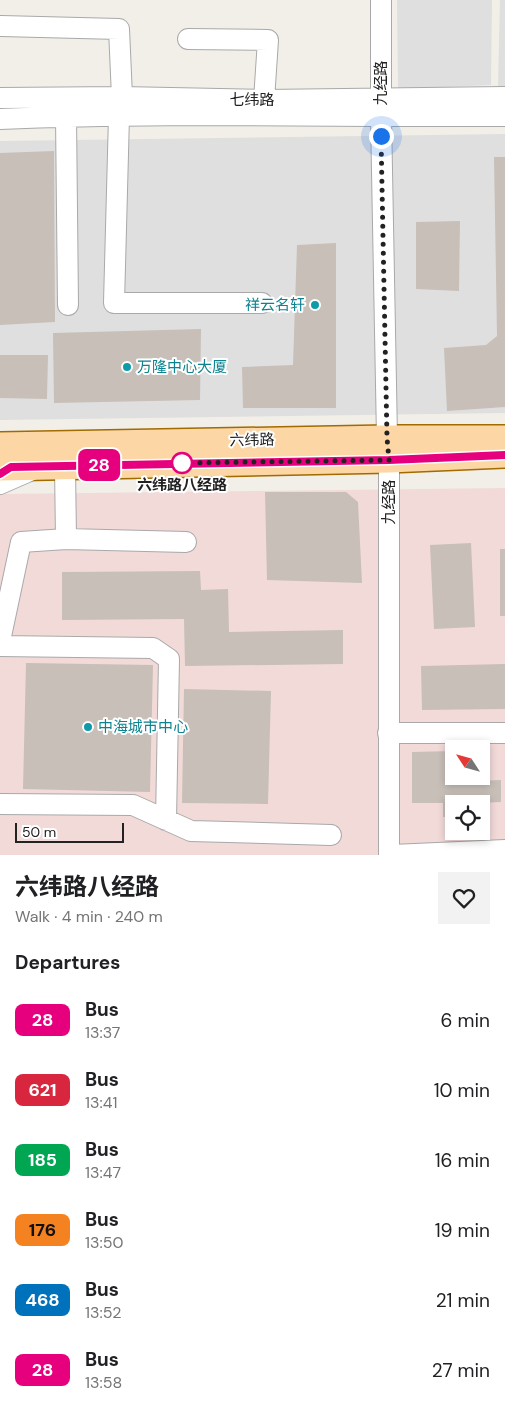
<!DOCTYPE html>
<html lang="en">
<head>
<meta charset="utf-8">
<style>
	body { margin:0; font-family:"DM Sans","Noto Sans SC",sans-serif; background:#f2f2f2; color:#202124; height:100vh; display:flex; flex-direction:column; font-size:19px; white-space:nowrap }
	* { box-sizing:border-box; margin:0 }
	p { font-size:16px; color:#757577 }
	.icon { flex:none; width:28px; height:28px; fill:none; stroke:currentColor; stroke-width:2; stroke-linecap:round; stroke-linejoin:round }
	.map { position:relative; height:855px; overflow:hidden }
	.side { display:flex; flex-direction:column; background:#fff; flex:1 }
	.side>* { flex:none }
	.badge { padding:0 10px; border-radius:8px; font-size:18px; line-height:32px }
	.needle { width:32px; rotate:306deg }
	.fabs { position:absolute; left:445px; top:740px; display:grid; gap:10px }
	.fabs a { display:grid; place-items:center; width:45px; height:45px; border-radius:0px; background:#fff; box-shadow:0 2px 8px #0003; font-size:25px }
	.scale { position:absolute; left:15px; bottom:12px; width:109px; box-sizing:border-box; padding-left:5px; border:2px solid #222; border-top:0; font-size:14px; line-height:18px; white-space:nowrap; color:#222; -webkit-text-stroke:4px #fff; paint-order:stroke }
	.you { position:absolute; width:25px; height:25px; margin:-12px; border:4px solid #fff; border-radius:50%; background:#1a73e8; box-shadow:0 0 0 8px #1a73e833 }
	.map>.badge { position:absolute; translate:-50% -50%; box-shadow:0 0 0 2px #fff }
	h2 { padding:0 15px; font-size:19px; line-height:45px }
	.round { display:grid; place-items:center; flex:none; width:52px; height:52px; border-radius:0px; background:#f2f2f2 }
	.summary { display:flex; align-items:center; justify-content:space-between; height:85px; padding:0 15px }
	h1 { font-size:24px; font-weight:700; line-height:38px }
	ul { padding:0; list-style:none }
	li { display:flex; align-items:center; gap:15px; height:70px; padding:0 15px }
	li div { flex:1 }
	li b { display:block; font-size:19px }
	li em { font-style:normal }
	li .badge { min-width:55px; font-weight:700; text-align:center }
	.map>svg:first-child { display:block }
	.residential { fill:#e0dfdf }
	.commercial { fill:#f2dad9; fill-rule:evenodd }
	.building { fill:#c7bfb8 }
	.lines { fill:none; stroke-linecap:round; stroke-linejoin:round }
	.minor-casing { stroke:#a9a9a9; stroke-width:22 }
	.major-casing { stroke:#a06b00; stroke-width:28 }
	.minor { stroke:#fff; stroke-width:20 }
	.major { stroke:#fcd6a4; stroke-width:25 }
	.line-casing { stroke:#fff; stroke-width:11 }
	.line { stroke:#e6007e; stroke-width:8 }
	.walk { stroke:#222; stroke-width:5; stroke-dasharray:0 9 }
	.culture-dot { fill:#0f9aa8; stroke:#fff; stroke-width:2 }
	.stop-dot { fill:#fff; stroke:#e6007e; stroke-width:2.5 }
	.labels { text-anchor:middle; stroke-width:4; stroke-linejoin:round; paint-order:stroke }
	.street-label { font-size:15px; fill:#222; stroke:#fff }
	.culture-label { font-size:15px; fill:#0d838f; stroke:#fff; text-anchor:start }
	.stop-label { font-size:15px; font-weight:bold; fill:#222; stroke:#fff }
</style>
</head>
<body>
<div class="map">
<svg width="505" height="855" viewBox="0 0 505 855">
	<rect width="100%" height="100%" fill="#f2efe9"/>
	<!-- residential -->
	<path class="residential" d="M397,0H492L491,85L398,89Z
		M500,0H505V87H498Z
		M505,134V413L0,420V141Z"/>
	<!-- commercial -->
	<path class="commercial" d="M505,488V855H0V494ZM454,749H481V776H454ZM454,804H481V831H454Z"/>
	<!-- building -->
	<path class="building" d="M54,151L55,322L0,325V153Z
		M494,157H505V407L447,411L444,348L486,345L497,336Z
		M460,221L459,291L416,289V222Z
		M336,243V408H243L242,367L293,365L297,245Z
		M201,329L200,400L54,403L53,333Z
		M0,355H48L47,399L0,398Z
		M265,492H346L358,502L362,583L267,580Z
		M471,543L475,627L434,629L430,545Z
		M500,549H505V616H500Z
		M200,571L201,590L228,589L229,632L343,630V664L185,666L184,619L62,620V572Z
		M26,663L153,665L150,792L23,789Z
		M505,664V709L422,710L421,666Z
		M184,689L271,691L268,804L182,803Z
		M454,751V776H475V781L501,780V802L454,804V817H443V803H412V752Z"/>
	<g class="lines">
		<defs>
			<path id="minor" d="M381,0V117L387,438L389,460V855
				M1,26L119,29L122,97
				M188,39L268,40L264,100
				M0,98L122,97L264,100L505,97
				M66,116L68,305
				M119,116L114,303H262
				M0,119C168,112 337,117 505,116
				M0,484L32,470
				M66,539L186,542
				M0,641L21,542L66,539L65,466
				M0,646L153,648L169,659L166,820
				M388,733H505
				M0,804L133,805L191,831L331,835
				M392,855L505,850"/>
			<path id="major" d="M0,445L387,438H505
				M0,468L389,460L505,455"/>
		</defs>
		<!-- minor casing -->
		<use href="#minor" class="minor-casing"/>
		<!-- major casing -->
		<use href="#major" class="major-casing"/>
		<!-- minor -->
		<use href="#minor" class="minor"/>
		<!-- major -->
		<use href="#major" class="major"/>
	</g>
	<g class="lines">
		<defs>
			<path id="line" d="M0,474L11,467L389,460L505,455"/>
		</defs>
		<!-- line casing -->
		<use href="#line" class="line-casing"/>
		<!-- line -->
		<use href="#line" class="line"/>
		<!-- walk -->
		<path class="walk" d="M182,463L389,460L387,438L381,136"/>
	</g>
	<!-- markers -->
	<g class="culture-dot">
		<circle cx="315" cy="305" r="5"/>
		<circle cx="127" cy="367" r="5"/>
		<circle cx="88" cy="727" r="5"/>
	</g>
	<circle class="stop-dot" cx="182" cy="463" r="10"/>
	<g class="labels">
		<!-- street labels -->
		<g class="street-label">
			<text transform="translate(381 83) rotate(-90)" y="5">九经路</text>
			<text x="252" y="105">七纬路</text>
			<text transform="translate(252 440) rotate(-1)" y="5">六纬路</text>
			<text transform="translate(389 502) rotate(-90)" y="5">九经路</text>
		</g>
		<!-- culture labels -->
		<g class="culture-label">
			<text x="305" y="310" text-anchor="end">祥云名轩</text>
			<text x="137" y="372">万隆中心大厦</text>
			<text x="98" y="732">中海城市中心</text>
		</g>
		<!-- stop labels -->
		<g class="stop-label">
			<text x="182" y="490">六纬路八经路</text>
		</g>
	</g>
</svg>
<div class="fabs">
<a><svg class="needle" viewBox="-14 -14 28 28"><path d="M0-13l5 13h-10z" fill="#e53935"/><path d="M0 13l5-13h-10z" fill="#757577"/></svg></a>
<a><svg class="icon" aria-label="locate" viewBox="0 0 24 24"><circle cx="12" cy="12" r="6"/><path d="M12 2v4M12 18v4M2 12h4M18 12h4"/></svg></a>
</div>
<div class="scale">50 m</div>
<div class="you" style="left:381px;top:136px"></div>
<b class="badge" style="left:99px;top:465px;background:#e6007e;color:#fff">28</b>
</div>
<section class="side">
<div class="summary"><div><h1>六纬路八经路</h1><p>Walk · 4 min · 240 m</p></div><a class="round"><svg class="icon" aria-label="heart" viewBox="0 0 24 24"><path d="M12 20l-8-8c-3-5 5-10 8-4 3-6 11-1 8 4z"/></svg></a></div>
<h2>Departures</h2>
<ul>
<li><span class="badge" style="background:#e6007e;color:#fff">28</span><div><b>Bus</b><p>13:37</p></div><em>6 min</em></li>
<li><span class="badge" style="background:#d7263d;color:#fff">621</span><div><b>Bus</b><p>13:41</p></div><em>10 min</em></li>
<li><span class="badge" style="background:#00a651;color:#fff">185</span><div><b>Bus</b><p>13:47</p></div><em>16 min</em></li>
<li><span class="badge" style="background:#f58220;color:#111">176</span><div><b>Bus</b><p>13:50</p></div><em>19 min</em></li>
<li><span class="badge" style="background:#0072bc;color:#fff">468</span><div><b>Bus</b><p>13:52</p></div><em>21 min</em></li>
<li><span class="badge" style="background:#e6007e;color:#fff">28</span><div><b>Bus</b><p>13:58</p></div><em>27 min</em></li>
</ul>
</section>
</body>
</html>
